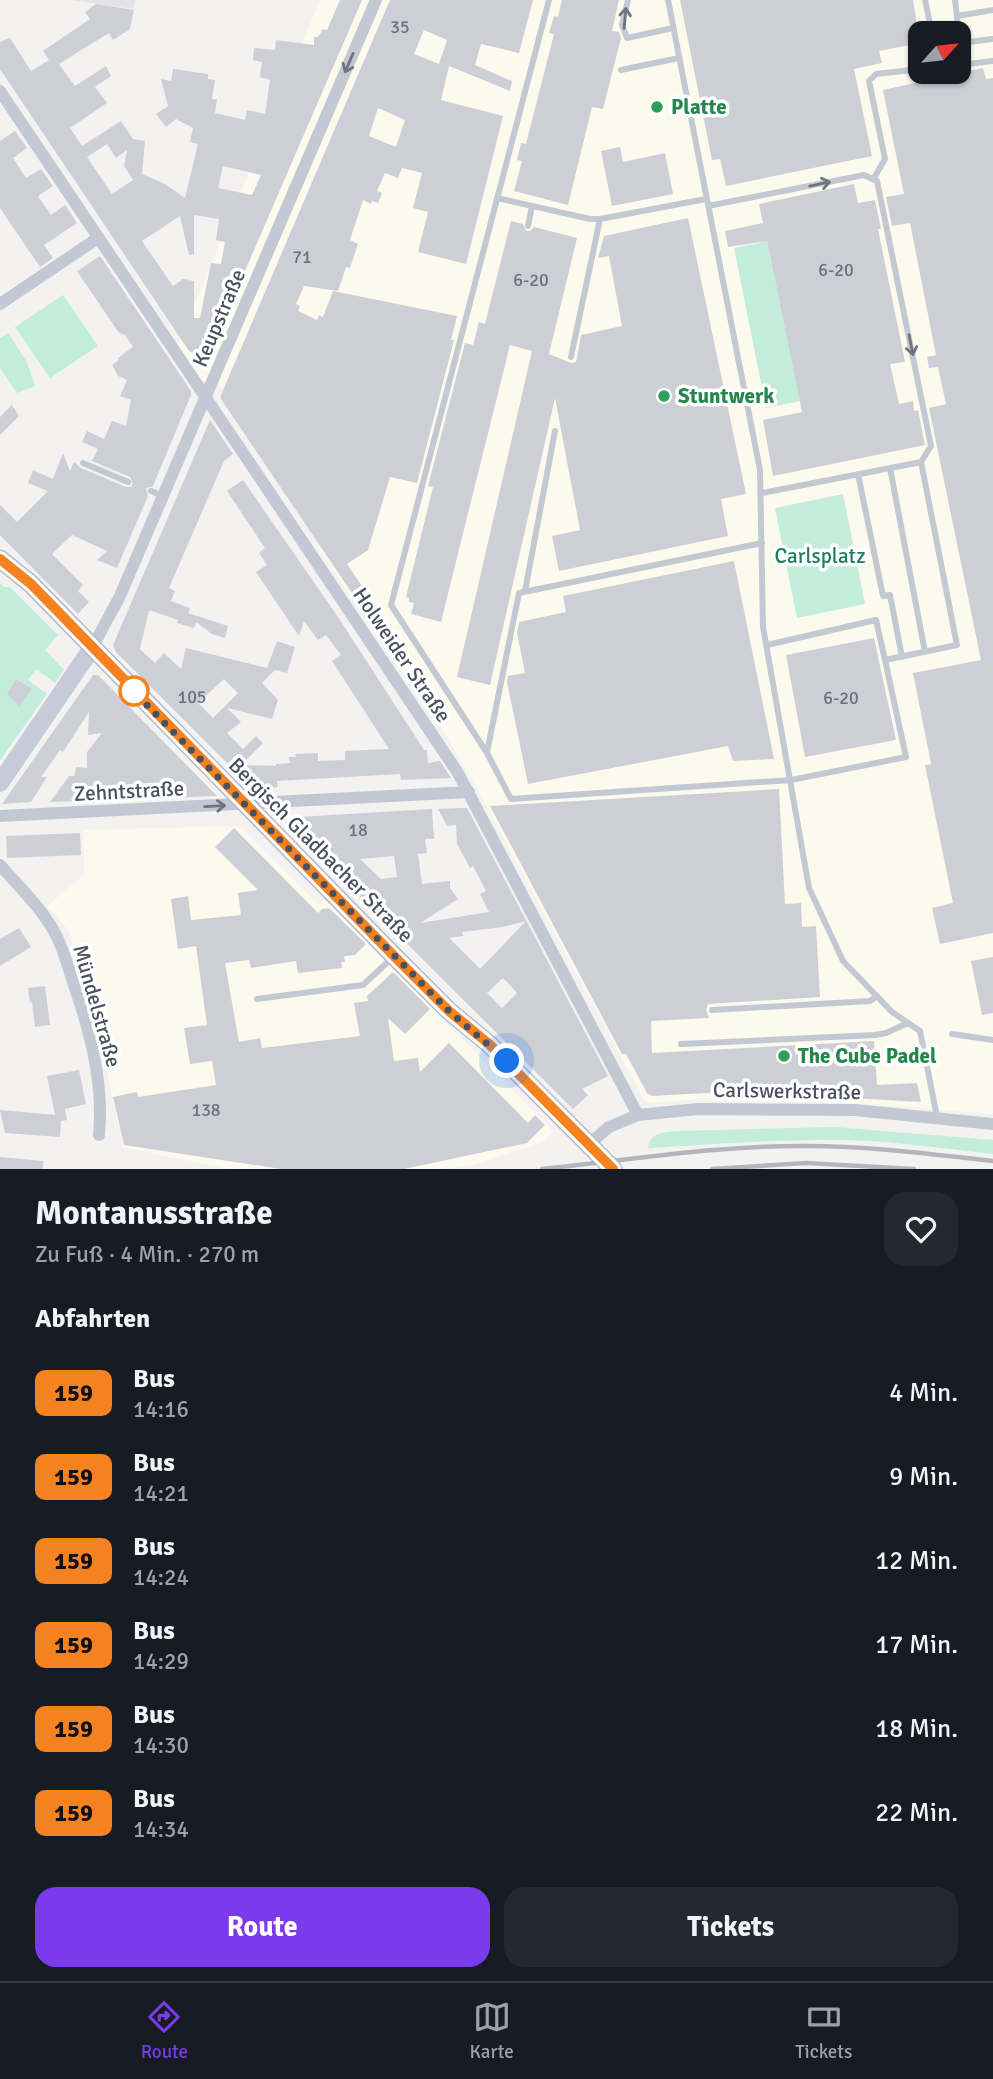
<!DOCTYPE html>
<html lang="de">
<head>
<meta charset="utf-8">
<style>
	body { margin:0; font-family:Signika,sans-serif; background:#242831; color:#f1f3f6; height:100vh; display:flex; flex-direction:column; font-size:26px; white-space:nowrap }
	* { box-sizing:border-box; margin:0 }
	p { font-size:23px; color:#9ea1a6 }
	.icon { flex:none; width:38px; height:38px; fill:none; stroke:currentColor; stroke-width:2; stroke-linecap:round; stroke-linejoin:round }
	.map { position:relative; height:1169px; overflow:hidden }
	.details { display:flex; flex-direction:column; background:#171b24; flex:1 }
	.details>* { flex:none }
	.badge { padding:0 14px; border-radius:10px; font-size:24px; line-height:46px }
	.needle { width:46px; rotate:63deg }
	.tools { position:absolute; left:908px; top:21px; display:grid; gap:14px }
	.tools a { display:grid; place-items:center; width:63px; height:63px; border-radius:14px; background:#171b24; box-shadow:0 2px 5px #0004; font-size:35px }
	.you { position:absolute; width:35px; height:35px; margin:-18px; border:5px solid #fff; border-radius:50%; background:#1a73e8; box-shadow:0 0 0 10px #1a73e833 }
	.map>.badge { position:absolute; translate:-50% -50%; box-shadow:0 0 0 4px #fff }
	h2 { padding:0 35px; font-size:26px; line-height:63px }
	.round { display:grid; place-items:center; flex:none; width:74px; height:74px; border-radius:21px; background:#242831 }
	.head { display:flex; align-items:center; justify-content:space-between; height:119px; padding:0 35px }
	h1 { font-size:33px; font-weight:700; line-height:52px }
	.cta { display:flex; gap:14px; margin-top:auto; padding:14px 35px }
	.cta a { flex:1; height:80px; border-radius:21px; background:#7c3aed; color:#fff; font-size:28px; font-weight:700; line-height:80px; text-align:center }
	.cta a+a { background:#242831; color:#f1f3f6 }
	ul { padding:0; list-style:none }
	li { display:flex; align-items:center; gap:21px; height:84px; padding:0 35px }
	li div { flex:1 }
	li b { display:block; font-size:26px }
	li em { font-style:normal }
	li .badge { min-width:77px; font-weight:700; text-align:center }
	.tab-bar { display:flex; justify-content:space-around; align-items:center; height:98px; border-top:2px solid #363941; background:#171b24; font-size:19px; color:#9ea1a6 }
	.tab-bar a { display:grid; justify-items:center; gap:4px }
	.tab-bar .selected { color:#7c3aed }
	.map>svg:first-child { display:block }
	.commercial { fill:#fcfaed; fill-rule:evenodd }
	.education { fill:#e4e3e3 }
	.green { fill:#c3eddb }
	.building { fill:#cecfd6; fill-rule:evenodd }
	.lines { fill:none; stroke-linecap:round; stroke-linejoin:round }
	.lane { stroke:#c3c9d2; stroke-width:6 }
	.street { stroke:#c3c9d2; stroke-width:12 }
	.secondary { stroke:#c5cbd8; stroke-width:18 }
	.primary { stroke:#b3bbce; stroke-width:19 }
	.rail { stroke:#b4b5bb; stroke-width:4.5 }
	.oneway { stroke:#6e7581 }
	.line-casing { stroke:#fff; stroke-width:16 }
	.line { stroke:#f58220; stroke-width:10 }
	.walk { stroke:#4a515e; stroke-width:7; stroke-dasharray:0 12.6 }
	.leisure-dot { fill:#2e9e5b; stroke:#fff; stroke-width:2.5 }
	.stop-dot { fill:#fff; stroke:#f58220; stroke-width:3.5 }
	.labels { text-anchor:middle; stroke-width:7; stroke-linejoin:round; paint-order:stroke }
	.number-label { font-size:18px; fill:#6b707c }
	.leisure-label { font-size:21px; font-weight:bold; fill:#27864d; stroke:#fff; text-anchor:start }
	.street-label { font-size:21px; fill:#4a515e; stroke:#fff }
	.park-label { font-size:21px; fill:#1d7d5e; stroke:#fff }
</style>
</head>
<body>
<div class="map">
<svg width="993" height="1169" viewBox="0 0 993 1169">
	<rect width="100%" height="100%" fill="#f3f2f1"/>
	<!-- commercial -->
	<path class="commercial" d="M320,0H993V1114L869,1104L690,1100L646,1103L484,801L449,740L317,547L335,531L297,420L202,380L178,345ZM920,33H959V72H920Z
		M238,826L318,904L325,900L442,1012L439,1016L553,1131L544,1142L473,1165L441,1169H229L123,1147L99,1035L69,931L47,906L84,875L83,830Z"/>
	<!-- education -->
	<path class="education" d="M71,0H135L133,9Z"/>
	<!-- green -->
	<path class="green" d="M767,241L800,401L766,408L734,248Z
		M63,295L98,346L50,378L15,327Z
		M8,333L27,362L35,386L17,393L0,368V338Z
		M843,494L865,604L797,618L775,508Z
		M0,583L4,587H10L58,635L45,650L64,670L55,683L36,669L28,680L47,694L0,760Z
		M835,1127L993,1140V1154C940,1148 885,1140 832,1140C770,1140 709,1144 648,1148C650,1132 665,1132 678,1131Z"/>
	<!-- building -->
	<path class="building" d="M340,0H362L207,359L189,351L0,69V42L10,38L31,71L49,60L43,51L90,19L85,12L96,4L134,10L130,29L113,40L109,33L59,64L75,86L106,66L111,76L95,87L107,103L70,128L82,146L121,121L133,139L145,141L142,174L165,184L185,198L198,144L190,142L193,128L176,119L166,127L156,114L168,106L161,79L171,81L173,69L208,74V79L215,80L212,99H217L215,113L245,120L247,110L265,114L270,80L260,77L262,62L253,60L254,48L275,50L276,40L314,45V37H318L323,29L327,30ZM107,144L116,158L127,150L124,166L133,180L112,194L87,157ZM223,166L261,175L252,195L218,188ZM194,215L219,219L216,240L225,242L221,264L211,263L200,318H194V281L183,279L173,286L142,241L180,216L189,255L194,254Z
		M390,0H533L519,53L481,44L475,65L512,81L510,91L449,66L441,100L503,116L466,264L418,252L428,212L413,208L422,173L402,168L398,178L385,173L377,191L382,193L378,203L372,201L371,204L363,200L350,240L358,244L350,268L346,267L338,291L304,286L296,304L300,306L298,311L317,320L319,315L323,317L333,291L457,316L451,340H454L417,483L390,477L368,550L347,564L372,601L362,608L221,399V395ZM424,30L447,40L439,64L414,54ZM378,108L405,120L396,147L369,136Z
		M562,0H619L612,31L619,32L621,38L603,109L592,107L568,205L514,191L522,161L517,160L521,143L526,144L554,34L549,33L554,16L558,17Z
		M680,0H913L920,43L879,51L882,63L854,69L872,156L726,186L720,159L712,160Z
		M983,68L986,79L993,78V933L940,944L932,908L953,903L925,765L931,764L913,673L981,660L929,408L946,404L938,367L929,368L927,357L936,355L910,223L892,226L886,197L904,194L883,90Z
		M15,131L27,148L13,158L26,178L41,169L53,186L38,196L51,215L65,205L77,223L44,245L53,258L40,267L0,208V141Z
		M620,147L623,162L665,153L673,194L612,206L601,151Z
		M854,184L858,203L875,200L881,229H878L905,362L890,364L899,404L913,401L914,411L918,410L925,445L773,476L763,420L802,412L767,241L728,247L725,231L763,223L759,204Z
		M688,218L746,494L721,499L728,536L559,571L552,536L580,530L555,398L490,685L457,677L532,351L510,345L441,622L411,614L414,603L409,602V598L406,597L433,487L428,486L465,343L473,345L479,322L485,324L511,221L523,224L526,231H530L534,227L577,238L549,354L571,363L576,362L581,335L622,326L609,256L598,258L604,236Z
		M100,256L191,391V395L153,486L146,488L148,496L117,568L97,560L107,551L72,535L52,554L83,585L78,591L89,602L78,614L0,535V505L17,522L48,491L28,483L33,470L53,479L63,453L70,471L74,462L81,468L126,487H131L133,484L130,477L92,461L98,449L82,442L87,431L104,439L112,421L126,426L131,400L120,396L127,380L118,376L112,365L119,360L118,358L133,347L125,335L119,333L77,271Z
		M12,405L19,416L0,435V417Z
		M210,420L233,454L224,461L169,588L175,591L171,601L190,608L188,613L228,626L225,638L212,634L196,622L194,628L177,623L178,620L149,610L140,649L155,663L164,653L181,669L186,648L267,668L277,641L295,647L287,673L275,670L262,683L278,700L272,719L227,708L241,722L227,733L243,749L256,736L263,743L241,765L276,766V764L290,763L289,757H296L295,754L318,753V761L345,760V751L389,749L332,661L341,655L326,635L318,640L304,621L299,636L256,572L267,565L259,553L265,548L227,491L243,480L338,617L424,750H427L428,763L440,761L451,778L401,780L400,774L277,781L278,787L253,789L116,652L113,645ZM224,679L238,693L213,718L198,703Z
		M734,561L774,759L733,761L728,746L528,784L507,682L508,676L525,673L517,633L519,622L566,612L563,596Z
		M874,638L896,740L805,757L786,655Z
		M93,675H98L217,796L50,802L69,776H74L76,767L87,768V752L102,733L88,735L89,712L63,752L60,750L41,777H47L31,802L2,804Z
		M16,679L32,689L19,706L7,694Z
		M779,789L785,904L801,903L802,927L816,926L820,997L708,1004L706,1010L709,1018L651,1021L652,1053L874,1041L877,1085L917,1083L921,1102L816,1096V1087L652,1096L647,1093L626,1054H622L490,806Z
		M459,808H467L608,1076L582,1089L588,1095L573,1109L281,818L432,809L434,839H425L427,853L418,854L422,884L450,881V888L458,899L420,923L489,912L480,894L486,891L473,866L470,868L457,844L456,825L447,826L438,809ZM394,856L397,877L381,879L360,859ZM526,921L480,969L449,938L463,936L462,932L503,927ZM503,978L517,993L502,1008L487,993Z
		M234,828L318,913L322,909L329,908L366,944L355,955L344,956L345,962H341L342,968L298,973L296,961L251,968L249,960L225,963L239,1042L260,1038L262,1048L360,1036L354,1003L368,1001L367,996L393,972L430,1009L405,1034L388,1018L394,1061L418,1058L420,1072L449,1043L528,1123L535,1115L545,1125L527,1143L404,1169H281L124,1145L113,1097L137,1092L138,1097L216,1085L212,1061L190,1064L184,1028L207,1025L196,946L178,949L171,899L188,896L191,920L241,915L238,893L258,890L215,847Z
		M80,833L81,855L7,858L6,836Z
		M19,928L31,947L0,966V939Z
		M993,957V1013L982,1015L971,961Z
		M45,986L50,1025L35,1027L32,1002L30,1003L28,988Z
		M79,1070L86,1104L65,1109L67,1120L61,1121L60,1137L5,1133L0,1110L55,1115L47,1076Z
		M0,1157L43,1161V1169H0Z"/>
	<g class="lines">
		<!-- lane -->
		<path class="lane" d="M549,0L391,605L487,753L511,799L791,780L906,757L885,660
			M628,0L622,25L627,38L673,28
			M668,0L760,470L763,627L809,888L843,961L892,1012L920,1031L937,1117
			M925,0L932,33H940
			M955,0L959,34L968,42L993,39
			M957,16L993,10
			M959,65L993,61
			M621,70L679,58
			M874,178L885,159L869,81L876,74L920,69
			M497,198L590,219H600
			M708,206L864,175L877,181L931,446L921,462
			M528,226L532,206
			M571,357L600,219L706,199
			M83,463L128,482
			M890,468L925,652
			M858,474L883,596L890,595L902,657
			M151,491L163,496
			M762,493L921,462L957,645L885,660L876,620L767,645
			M525,591L555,431
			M487,752L519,593L762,543
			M257,999L363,985L393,957
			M712,1010L870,1001L877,996
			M952,1034L993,1040
			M681,1044L875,1035L886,1033L908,1023"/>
		<!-- street -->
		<path class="street" d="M0,91L458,773L638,1115
			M0,304L98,238
			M92,648L120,596L376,0
			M0,816L469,792
			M0,865C19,887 44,910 57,937C64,951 68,967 73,982C90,1031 104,1083 99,1135
			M589,1144L609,1127L638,1115L698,1109L855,1110L993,1124"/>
		<!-- secondary -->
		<path class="secondary" d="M0,783L92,648"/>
		<!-- primary -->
		<path class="primary" d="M0,559L31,584L394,956L449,1011L489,1044L613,1169"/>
		<!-- rail -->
		<path class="rail" d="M542,1169C630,1160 718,1145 807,1146C870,1146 931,1154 993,1161
			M712,1169L806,1163L914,1169"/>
	</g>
	<!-- one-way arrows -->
	<defs><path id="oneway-shaft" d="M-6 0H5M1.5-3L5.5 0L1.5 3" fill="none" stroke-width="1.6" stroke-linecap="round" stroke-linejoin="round" transform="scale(1.75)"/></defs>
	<g class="oneway">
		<use href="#oneway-shaft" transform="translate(625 18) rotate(-85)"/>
		<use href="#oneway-shaft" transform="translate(349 63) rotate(113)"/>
		<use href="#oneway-shaft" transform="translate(820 184) rotate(-12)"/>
		<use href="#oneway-shaft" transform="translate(911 345) rotate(79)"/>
		<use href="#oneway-shaft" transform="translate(215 806) rotate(-3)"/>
	</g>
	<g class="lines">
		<defs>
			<path id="line" d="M0,559L31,584L394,956L449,1011L489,1044L613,1169"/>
		</defs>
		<!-- line casing -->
		<use href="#line" class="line-casing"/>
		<!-- line -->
		<use href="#line" class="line"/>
		<!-- walk -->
		<path class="walk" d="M134,691L127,685L449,1011L507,1061"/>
	</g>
	<!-- markers -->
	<g class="leisure-dot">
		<circle cx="657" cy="107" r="7"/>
		<circle cx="664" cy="396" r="7"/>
		<circle cx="784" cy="1056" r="7"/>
	</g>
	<circle class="stop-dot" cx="134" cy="691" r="14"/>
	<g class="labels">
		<!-- number labels -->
		<g class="number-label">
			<text x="400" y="33">35</text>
			<text x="302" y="263">71</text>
			<text x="836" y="276">6-20</text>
			<text x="531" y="286">6-20</text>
			<text x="192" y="703">105</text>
			<text x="841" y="704">6-20</text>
			<text x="358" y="836">18</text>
			<text x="206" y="1116">138</text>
		</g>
		<!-- leisure labels -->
		<g class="leisure-label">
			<text x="671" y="114">Platte</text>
			<text x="678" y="403">Stuntwerk</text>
			<text x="798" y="1063">The Cube Padel</text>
		</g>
		<!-- street labels -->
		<g class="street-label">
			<text transform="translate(219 318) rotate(-67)" y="7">Keupstraße</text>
			<text transform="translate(402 655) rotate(56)" y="7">Holweider Straße</text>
			<text transform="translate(129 791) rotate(-3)" y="7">Zehntstraße</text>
			<text transform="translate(321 850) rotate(45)" y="7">Bergisch Gladbacher Straße</text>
			<text transform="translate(97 1006) rotate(74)" y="7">Mündelstraße</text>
			<text transform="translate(787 1091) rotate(1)" y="7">Carlswerkstraße</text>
		</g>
		<!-- park labels -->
		<g class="park-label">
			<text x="820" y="563">Carlsplatz</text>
		</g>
	</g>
</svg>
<div class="tools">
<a><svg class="needle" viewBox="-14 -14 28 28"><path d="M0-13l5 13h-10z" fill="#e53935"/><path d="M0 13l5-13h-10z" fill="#9ea1a6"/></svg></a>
</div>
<div class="you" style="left:507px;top:1061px"></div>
</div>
<section class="details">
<div class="head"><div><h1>Montanusstraße</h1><p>Zu Fuß · 4 Min. · 270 m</p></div><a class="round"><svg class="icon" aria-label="heart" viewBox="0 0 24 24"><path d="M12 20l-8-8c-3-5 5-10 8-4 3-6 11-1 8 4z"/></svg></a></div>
<h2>Abfahrten</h2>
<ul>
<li><span class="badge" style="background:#f58220;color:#111">159</span><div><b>Bus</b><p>14:16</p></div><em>4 Min.</em></li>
<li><span class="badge" style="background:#f58220;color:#111">159</span><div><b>Bus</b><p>14:21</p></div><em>9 Min.</em></li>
<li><span class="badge" style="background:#f58220;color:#111">159</span><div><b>Bus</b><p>14:24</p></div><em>12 Min.</em></li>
<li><span class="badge" style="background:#f58220;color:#111">159</span><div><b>Bus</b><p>14:29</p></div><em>17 Min.</em></li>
<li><span class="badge" style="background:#f58220;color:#111">159</span><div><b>Bus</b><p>14:30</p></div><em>18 Min.</em></li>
<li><span class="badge" style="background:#f58220;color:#111">159</span><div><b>Bus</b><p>14:34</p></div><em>22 Min.</em></li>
</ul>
<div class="cta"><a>Route</a><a>Tickets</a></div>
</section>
<nav class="tab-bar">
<a class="selected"><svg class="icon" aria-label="directions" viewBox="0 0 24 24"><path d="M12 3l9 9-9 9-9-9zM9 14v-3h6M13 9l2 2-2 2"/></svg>Route</a>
<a><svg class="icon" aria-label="map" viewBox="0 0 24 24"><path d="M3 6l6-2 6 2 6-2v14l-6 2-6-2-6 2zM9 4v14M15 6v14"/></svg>Karte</a>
<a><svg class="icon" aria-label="tickets" viewBox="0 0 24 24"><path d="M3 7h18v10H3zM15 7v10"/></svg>Tickets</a>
</nav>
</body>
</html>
